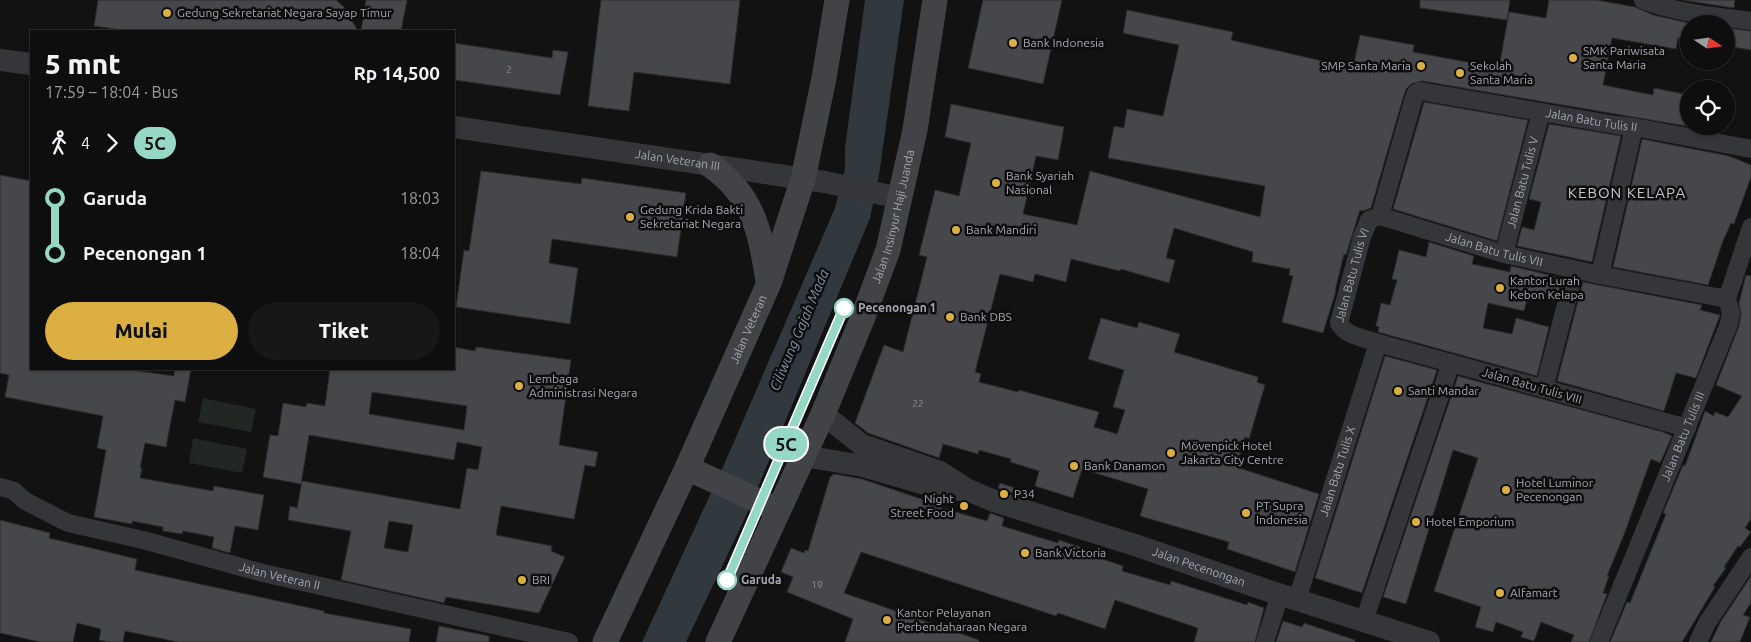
<!DOCTYPE html>
<html lang="id">
<head>
<meta charset="utf-8">
<style>
	body { margin:0; font-family:Ubuntu,sans-serif; background:#171717; color:#f1f3f6; height:100vh; display:flex; flex-direction:column; font-size:19px; white-space:nowrap }
	* { box-sizing:border-box; margin:0 }
	p { font-size:16px; color:#9b9c9e }
	.icon { flex:none; width:28px; height:28px; fill:none; stroke:currentColor; stroke-width:2; stroke-linecap:round; stroke-linejoin:round }
	.map { position:relative; flex:1; overflow:hidden }
	.panel { position:absolute; left:30px; top:30px; width:425px; height:340px; display:flex; flex-direction:column; background:#0e0e0e; border-radius:0px; box-shadow:0 1px 4px #0004,0 0 0 1px #2e2e2e }
	.panel>* { flex:none }
	.badge { padding:0 10px; border-radius:16px; font-size:18px; line-height:32px }
	.needle { width:32px; rotate:103deg }
	.controls { position:absolute; left:1680px; top:15px; display:grid; gap:10px }
	.controls a { display:grid; place-items:center; width:55px; height:55px; border-radius:50%; background:#0e0e0e; box-shadow:0 1px 4px #0004,0 0 0 1px #2e2e2e; font-size:25px }
	.map>.badge { position:absolute; translate:-50% -50%; box-shadow:0 0 0 2px #fff }
	.legs { display:flex; align-items:center; gap:8px; height:55px; padding:0 15px; font-size:16px }
	.legs p { margin-inline-start:auto }
	.head { display:flex; align-items:center; justify-content:space-between; height:85px; padding:0 15px }
	h1 { font-size:28px; font-weight:800; line-height:38px }
	.primary-button { display:flex; gap:10px; margin-top:auto; padding:10px 15px }
	.primary-button a { flex:1; height:58px; border-radius:30px; background:#dbaf42; color:#111; font-size:20px; font-weight:800; line-height:58px; text-align:center }
	.primary-button a+a { background:#171717; color:#f1f3f6 }
	ul { padding:0 15px; list-style:none }
	li { display:flex; align-items:center; gap:18px; height:55px; font-size:19px }
	li i { display:grid; place-items:center; width:8px; height:100%; margin:0 6px; background:currentColor }
	li i::after { content:''; width:12px; height:12px; margin:-6px; border:4px solid; border-radius:50%; background:#0e0e0e }
	li p { margin-inline-start:auto }
	li:first-child i { background:linear-gradient(#0000 50%,currentColor 0) }
	li:last-child i { background:linear-gradient(currentColor 50%,#0000 0) }
	.map>svg:first-child { display:block }
	.green { fill:#212722 }
	.water { fill:#31383e }
	.building { fill:#46474b; stroke:#2c2c2f; fill-rule:evenodd }
	.lines { fill:none; stroke-linecap:round; stroke-linejoin:round }
	.minor { stroke:#35363a; stroke-width:18 }
	.tertiary { stroke:#35363a; stroke-width:22 }
	.secondary { stroke:#424347; stroke-width:25 }
	.line-1-casing { stroke:#fff; stroke-width:11 }
	.line-1 { stroke:#95d8c6; stroke-width:8 }
	.poi-dot { fill:#dbaf42; stroke:#0d0d0e; stroke-width:2 }
	.stop-1-dot { fill:#fff; stroke:#95d8c6; stroke-width:2.5 }
	.labels { text-anchor:middle; stroke-width:5; stroke-linejoin:round; paint-order:stroke }
	.number-label { font-size:10px; fill:#8d9098 }
	.poi-label { font-size:12px; fill:#a5a8b2; stroke:#0d0d0e; text-anchor:start }
	.street-label { font-size:12px; fill:#a5a8b2; stroke:#0d0d0e }
	.stop-label { font-size:12px; font-weight:bold; fill:#a5a8b2; stroke:#0d0d0e; text-anchor:start }
	.water-label { font-size:14px; font-style:italic; fill:#7f94aa; stroke:#0d0d0e }
	.quarter-label { font-size:15px; letter-spacing:1px; fill:#c5c7cf; stroke:#0d0d0e }
</style>
</head>
<body>
<div class="map">
<svg width="1751" height="642" viewBox="0 0 1751 642">
	<rect width="100%" height="100%" fill="#121213"/>
	<!-- green -->
	<path class="green" d="M203,398L256,409L251,432L198,422Z
		M193,438L247,449L242,473L189,463Z"/>
	<!-- water -->
	<path class="water" d="M865,0H904L879,175L870,218L745,518L686,642H642L723,467L835,208L845,169V148Z"/>
	<!-- building -->
	<path class="building" d="M98,0H336L344,7L358,31H130L94,26Z
		M366,0H407L401,31H361Z
		M601,0H740L730,84L634,72L629,111L588,106Z
		M983,0H1062L1043,84L968,68Z
		M1420,0H1510L1507,20L1420,8Z
		M1549,0H1596L1635,7L1653,15L1693,24H1689V40L1678,38L1676,49L1612,38L1603,85L1653,95L1654,88L1689,95V110L1686,126L1422,81L1411,84L1406,89L1403,98L1371,208L1363,211L1360,210L1346,255L1344,254L1335,291H1336L1323,333L1282,322L1293,276L1289,275L1290,269L1252,262L1253,252L1174,228L1166,258L1175,260L1169,283L1121,269L1120,271L1071,259L1066,282L1035,274L1033,282L1000,274L975,372L981,374L979,382L1018,392L1019,390L1099,412L1094,427L1117,434L1125,410L1113,407L1124,370L1088,359L1101,318L1137,328L1139,322L1180,334L1174,352L1258,377L1257,382L1265,385L1249,439L1245,437L1236,467L1319,494L1295,572L1227,549L1229,542L1140,516L1148,489L1082,469L1073,498L1035,486L1039,471L1010,462L1011,459L979,450L978,454L943,444L939,458L868,433L855,423L884,345L903,352L927,257L919,255L935,190L959,196L971,143L945,137L951,104L1064,127L1058,160L1036,156L1023,214L1077,225L1090,171L1260,217L1265,186L1108,158L1114,126L1124,128L1127,109L1163,116L1179,45L1123,33L1127,10L1233,32L1231,40L1353,68L1360,35L1414,45L1413,52L1499,68L1509,12L1546,18Z
		M1682,0H1735L1734,8Z
		M1726,28L1751,31V50L1726,46Z
		M454,43L552,58L553,50L568,52L560,95L454,80Z
		M1424,102L1528,120L1497,241L1393,209Z
		M1549,124L1621,136L1592,262L1517,246L1522,227L1534,230L1541,202L1529,199Z
		M1642,139L1729,156L1751,165V177L1734,224L1731,223L1723,241L1708,285L1613,267Z
		M481,171L581,184L582,178L686,193L677,257L552,239L549,263L578,268L570,324L456,307L464,250L469,251Z
		M0,175L31,181V369H125L174,376L175,369H191L185,402L175,400L166,447L145,443L140,468H142L140,478L213,491L214,486L264,495L258,530L235,526L230,553L212,548L214,537L183,531L182,534L163,531V527L132,521V524L94,517L106,450L97,448L103,416L5,397L9,375L0,373Z
		M1429,242L1474,256L1472,264L1510,272L1511,266L1562,278L1557,298L1529,291L1524,311L1488,303L1483,328L1512,334L1516,318L1549,327L1537,376L1378,332L1379,327L1376,326L1381,303L1390,305L1397,280L1392,279L1399,250L1426,257Z
		M1746,275L1751,276V519L1745,528L1751,532L1740,547L1738,546L1724,567L1726,568L1713,586L1715,587L1682,642H1610L1627,602L1630,603L1666,514L1663,513L1683,465L1685,466L1705,411L1714,416L1715,412L1728,417L1742,396L1716,385L1739,326L1741,314L1739,303Z
		M1583,282L1702,305L1700,310L1720,315L1696,378L1676,373L1664,411L1557,381Z
		M454,347L475,351L476,347L571,360L559,445L598,452L595,467L585,465L574,519L501,506L496,535L552,546L551,551L565,557L539,613L446,597L444,603L341,580L351,531L288,520L290,506L297,508L302,481L460,509L467,468L478,470L482,447L457,442L454,460L309,435L301,484L263,477L270,435L278,436L283,403L306,407L307,403L325,406L330,369H454ZM372,392L467,406L464,430L369,414ZM389,521L413,525L408,552L384,548Z
		M1385,356L1437,370L1362,593L1315,578Z
		M1458,376L1663,432L1672,436L1660,463L1651,459L1625,532L1607,576H1609L1603,593L1607,594L1589,642H1571L1574,635L1541,622L1534,641L1521,637L1523,632L1496,622L1493,632L1475,627L1481,607L1434,591L1478,458L1453,450L1406,604L1383,597Z
		M834,474L862,479L936,504L935,506L987,521L990,513L1004,518L1002,526L1058,543L1059,540L1083,548L1082,552L1123,566L1122,571L1170,585L1171,581L1247,605L1248,602L1264,608L1255,642H1194L1198,628L1115,600L1105,629L1058,613L1056,616L861,552L844,593L979,640V642H845L853,619L787,592L793,577L781,572L791,548L804,553L805,550L808,551L830,477Z
		M1000,483L1015,488L1013,493L998,488Z
		M0,520L50,533L49,538L137,559L135,570L324,611V613L411,629L409,642H178L125,631L123,642H110L99,640L101,629L77,623L73,642H40L0,633Z
		M1751,576V603L1743,615L1750,617L1740,642H1711L1721,621Z
		M1283,621L1302,627L1304,623L1355,640V642H1276Z
		M439,626L489,636V642H436Z"/>
	<g class="lines">
		<!-- minor -->
		<g class="minor">
			<path d="M1643,0C1677,13 1715,16 1751,21"/>
			<path id="s1" d="M1380,216L1504,254L1600,275L1727,299"/>
			<path id="s2" d="M1504,254L1541,112"/>
			<path d="M1600,275L1634,127"/>
			<path d="M1544,389L1575,270"/>
			<path id="s3" d="M1687,428L1378,343C1365,338 1345,336 1339,323L1362,237L1369,220L1380,216L1413,101L1416,93L1420,91L1616,125L1634,127L1751,149"/>
			<path id="s4" d="M0,487L14,491L25,501L68,523L143,540L263,573L569,642"/>
			<path id="s5" d="M1297,600L1378,343"/>
			<path d="M1364,621L1451,363"/>
			<path d="M1265,642L1280,594"/>
			<path id="s6" d="M1599,642L1729,324L1731,313L1727,299L1751,227"/>
			<path d="M1698,642L1707,623L1751,557"/>
		</g>
		<!-- tertiary -->
		<g class="tertiary">
			<path d="M0,60L31,64"/>
			<path id="s7" d="M454,127L825,182L900,198"/>
			<path id="s8" d="M823,414L862,445L940,472L968,490L994,501L1135,545L1260,588L1429,642"/>
			<path d="M804,456L863,466L935,487L962,490"/>
		</g>
		<!-- secondary -->
		<g class="secondary">
			<path d="M710,165C754,196 760,231 768,281"/>
			<path d="M687,468L778,510"/>
			<path id="s9" d="M605,642L687,468L769,283L803,179L824,78L837,0"/>
			<path id="s10" d="M718,642L823,414L863,317L888,250L915,130L935,0"/>
		</g>
	</g>
	<g class="lines">
		<defs>
			<path id="line-1" d="M727,580L844,308"/>
		</defs>
		<!-- line-1 casing -->
		<use href="#line-1" class="line-1-casing"/>
		<!-- line-1 -->
		<use href="#line-1" class="line-1"/>
	</g>
	<!-- markers -->
	<g class="poi-dot">
		<circle cx="167" cy="13" r="5"/>
		<circle cx="1013" cy="43" r="5"/>
		<circle cx="1573" cy="58" r="5"/>
		<circle cx="1421" cy="66" r="5"/>
		<circle cx="1460" cy="73" r="5"/>
		<circle cx="996" cy="183" r="5"/>
		<circle cx="630" cy="217" r="5"/>
		<circle cx="956" cy="230" r="5"/>
		<circle cx="1500" cy="288" r="5"/>
		<circle cx="950" cy="317" r="5"/>
		<circle cx="519" cy="386" r="5"/>
		<circle cx="1398" cy="391" r="5"/>
		<circle cx="1171" cy="453" r="5"/>
		<circle cx="1074" cy="466" r="5"/>
		<circle cx="1506" cy="490" r="5"/>
		<circle cx="1004" cy="494" r="5"/>
		<circle cx="964" cy="506" r="5"/>
		<circle cx="1246" cy="513" r="5"/>
		<circle cx="1416" cy="522" r="5"/>
		<circle cx="1025" cy="553" r="5"/>
		<circle cx="522" cy="580" r="5"/>
		<circle cx="1500" cy="593" r="5"/>
		<circle cx="887" cy="620" r="5"/>
	</g>
	<g class="stop-1-dot">
		<circle cx="844" cy="308" r="9"/>
		<circle cx="727" cy="580" r="9"/>
	</g>
	<g class="labels">
		<!-- number labels -->
		<g class="number-label">
			<text x="509" y="73">2</text>
			<text x="918" y="407">22</text>
			<text x="817" y="588">19</text>
		</g>
		<!-- poi labels -->
		<g class="poi-label">
			<text x="177" y="17">Gedung Sekretariat Negara Sayap Timur</text>
			<text x="1023" y="47">Bank Indonesia</text>
			<text x="1583" y="55">SMK Pariwisata<tspan x="1583" dy="14">Santa Maria</tspan></text>
			<text x="1411" y="70" text-anchor="end">SMP Santa Maria</text>
			<text x="1470" y="70">Sekolah<tspan x="1470" dy="14">Santa Maria</tspan></text>
			<text x="1006" y="180">Bank Syariah<tspan x="1006" dy="14">Nasional</tspan></text>
			<text x="640" y="214">Gedung Krida Bakti<tspan x="640" dy="14">Sekretariat Negara</tspan></text>
			<text x="966" y="234">Bank Mandiri</text>
			<text x="1510" y="285">Kantor Lurah<tspan x="1510" dy="14">Kebon Kelapa</tspan></text>
			<text x="960" y="321">Bank DBS</text>
			<text x="529" y="383">Lembaga<tspan x="529" dy="14">Administrasi Negara</tspan></text>
			<text x="1408" y="395">Santi Mandar</text>
			<text x="1181" y="450">Mövenpick Hotel<tspan x="1181" dy="14">Jakarta City Centre</tspan></text>
			<text x="1084" y="470">Bank Danamon</text>
			<text x="1516" y="487">Hotel Luminor<tspan x="1516" dy="14">Pecenongan</tspan></text>
			<text x="1014" y="498">P34</text>
			<text x="954" y="503" text-anchor="end">Night<tspan x="954" dy="14">Street Food</tspan></text>
			<text x="1256" y="510">PT Supra<tspan x="1256" dy="14">Indonesia</tspan></text>
			<text x="1426" y="526">Hotel Emporium</text>
			<text x="1035" y="557">Bank Victoria</text>
			<text x="532" y="584">BRI</text>
			<text x="1510" y="597">Alfamart</text>
			<text x="897" y="617">Kantor Pelayanan<tspan x="897" dy="14">Perbendaharaan Negara</tspan></text>
		</g>
		<!-- street labels -->
		<g class="street-label">
			<text dy="4" stroke="none"><textPath href="#s3" startOffset="791">Jalan Batu Tulis II</textPath></text>
			<text dy="4" stroke="none"><textPath href="#s7" startOffset="226">Jalan Veteran III</textPath></text>
			<text dy="4" stroke="none"><textPath href="#s2" startOffset="74">Jalan Batu Tulis V</textPath></text>
			<text dy="4" stroke="none"><textPath href="#s10" startOffset="461">Jalan Insinyur Haji Juanda</textPath></text>
			<text dy="4" stroke="none"><textPath href="#s1" startOffset="119">Jalan Batu Tulis VII</textPath></text>
			<text dy="4" stroke="none"><textPath href="#s3" startOffset="415">Jalan Batu Tulis VI</textPath></text>
			<text dy="4" stroke="none"><textPath href="#s9" startOffset="344">Jalan Veteran</textPath></text>
			<text transform="translate(1532 386) rotate(16)" y="4">Jalan Batu Tulis VIII</text>
			<text dy="4" stroke="none"><textPath href="#s6" startOffset="222">Jalan Batu Tulis III</textPath></text>
			<text dy="4" stroke="none"><textPath href="#s5" startOffset="135">Jalan Batu Tulis X</textPath></text>
			<text dy="4" stroke="none"><textPath href="#s8" startOffset="409">Jalan Pecenongan</textPath></text>
			<text dy="4" stroke="none"><textPath href="#s4" startOffset="296">Jalan Veteran II</textPath></text>
		</g>
		<!-- stop labels -->
		<g class="stop-label">
			<text x="858" y="312">Pecenongan 1</text>
			<text x="741" y="584">Garuda</text>
		</g>
		<!-- water labels -->
		<g class="water-label">
			<text transform="translate(799 330) rotate(-67)" y="5">Ciliwung Gajah Mada</text>
		</g>
		<!-- quarter labels -->
		<g class="quarter-label">
			<text x="1627" y="198">KEBON KELAPA</text>
		</g>
	</g>
</svg>
<div class="controls">
<a><svg class="needle" viewBox="-14 -14 28 28"><path d="M0-13l5 13h-10z" fill="#e53935"/><path d="M0 13l5-13h-10z" fill="#9b9c9e"/></svg></a>
<a><svg class="icon" aria-label="locate" viewBox="0 0 24 24"><circle cx="12" cy="12" r="6"/><path d="M12 2v4M12 18v4M2 12h4M18 12h4"/></svg></a>
</div>
<b class="badge" style="left:786px;top:444px;background:#95d8c6;color:#111">5C</b>
<section class="panel">
<div class="head"><div><h1>5 mnt</h1><p>17:59 – 18:04 · Bus</p></div><b>Rp 14,500</b></div>
<div class="legs"><svg class="icon" aria-label="walk" viewBox="0 0 24 24"><circle cx="13" cy="4" r="2"/><path d="M13 8l-2 6 4 7M11 14l-3 7M7 12l3-4h3l4 4"/></svg>4<svg class="icon" aria-label="forward" viewBox="0 0 24 24"><path d="M9 5l7 7-7 7"/></svg><b class="badge" style="background:#95d8c6;color:#111">5C</b></div>
<ul>
<li><i style="color:#95d8c6"></i><b>Garuda</b><p>18:03</p></li>
<li><i style="color:#95d8c6"></i><b>Pecenongan 1</b><p>18:04</p></li>
</ul>
<div class="primary-button"><a>Mulai</a><a>Tiket</a></div>
</section>
</div>
</body>
</html>
